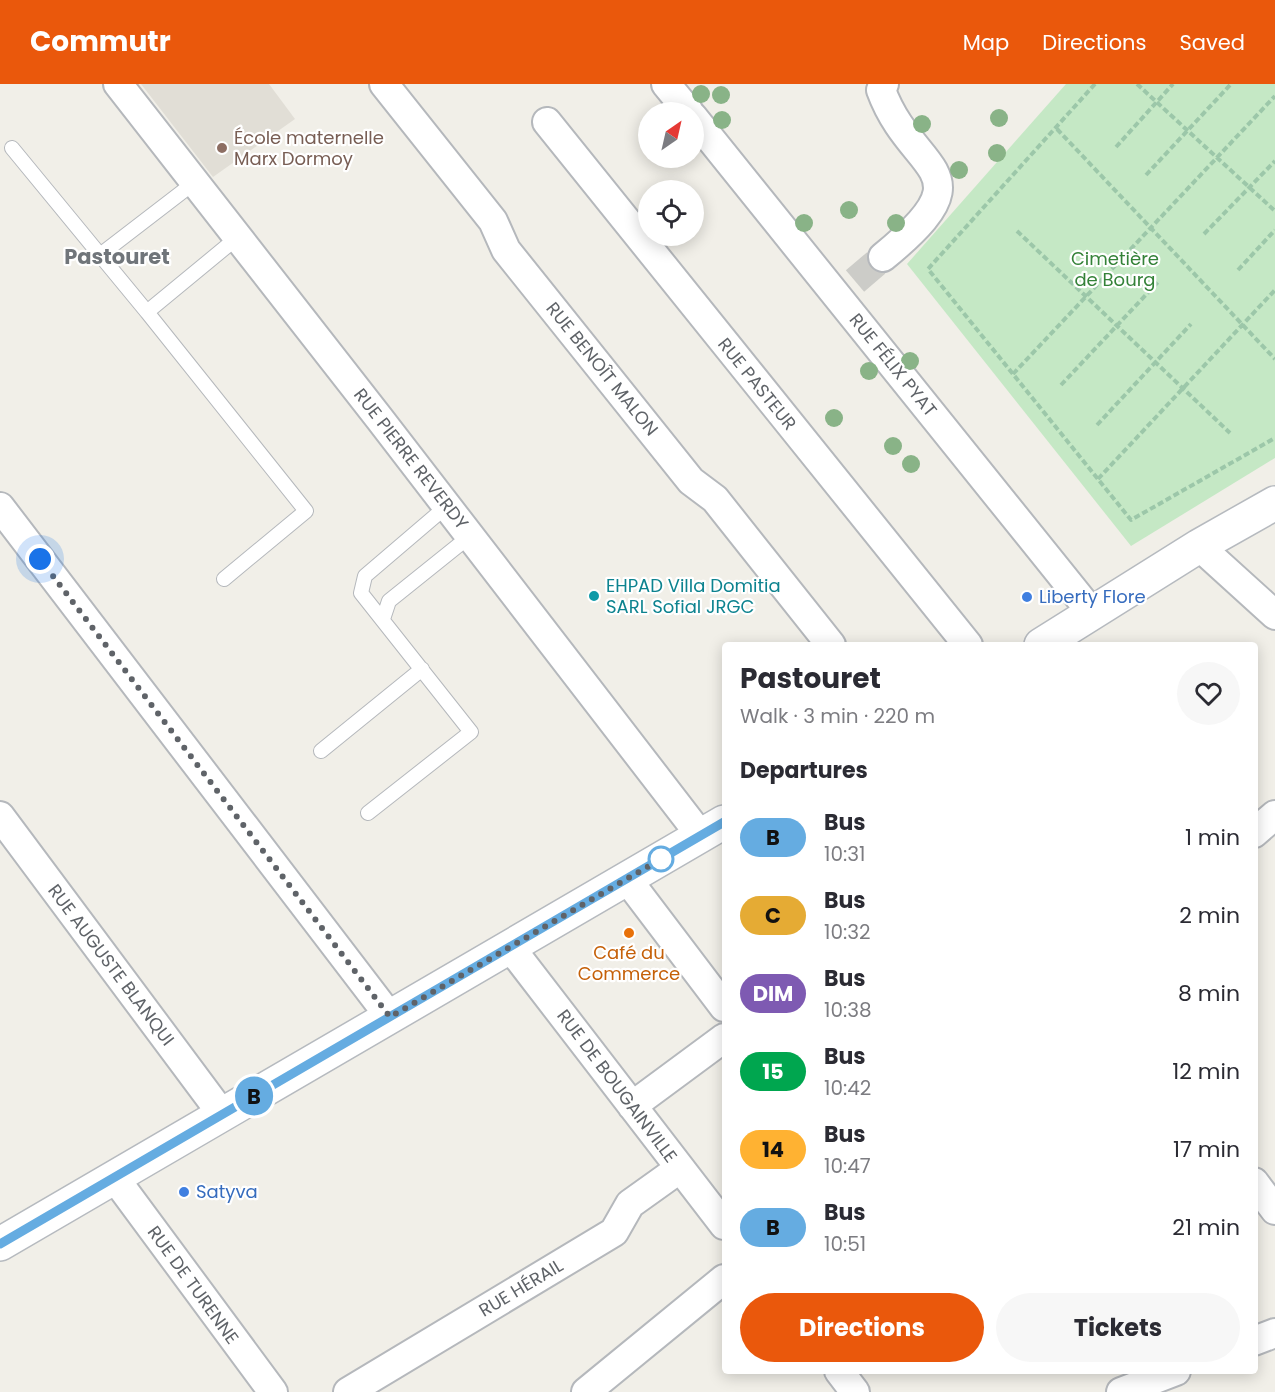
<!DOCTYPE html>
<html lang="en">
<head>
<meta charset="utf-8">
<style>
	body { margin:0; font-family:Poppins,sans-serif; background:#f7f7f7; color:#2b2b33; height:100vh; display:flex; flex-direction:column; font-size:22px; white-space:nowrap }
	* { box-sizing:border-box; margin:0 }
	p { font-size:20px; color:#7c7c81 }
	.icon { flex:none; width:33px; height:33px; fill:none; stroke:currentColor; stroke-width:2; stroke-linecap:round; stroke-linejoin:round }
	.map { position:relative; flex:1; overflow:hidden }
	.drawer { position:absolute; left:722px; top:558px; width:536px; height:732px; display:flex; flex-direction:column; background:#fff; border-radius:6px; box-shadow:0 3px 15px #0003 }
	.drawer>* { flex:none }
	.badge { padding:0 12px; border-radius:20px; font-size:21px; line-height:39px }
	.needle { width:39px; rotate:34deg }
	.buttons { position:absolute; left:638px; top:18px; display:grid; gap:12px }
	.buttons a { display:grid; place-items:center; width:66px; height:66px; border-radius:50%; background:#fff; box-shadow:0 3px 15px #0003; font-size:30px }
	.you { position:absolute; width:30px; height:30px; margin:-15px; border:4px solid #fff; border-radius:50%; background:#1a73e8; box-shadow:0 0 0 9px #1a73e833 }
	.map>.badge { position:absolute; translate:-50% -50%; box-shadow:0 0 0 3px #fff }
	h2 { padding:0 18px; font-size:22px; line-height:54px }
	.round { display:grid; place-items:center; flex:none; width:63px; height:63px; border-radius:32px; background:#f7f7f7 }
	.overview { display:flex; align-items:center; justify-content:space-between; height:102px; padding:0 18px }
	h1 { font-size:28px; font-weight:700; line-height:45px }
	.cta { display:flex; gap:12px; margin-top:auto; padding:12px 18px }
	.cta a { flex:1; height:69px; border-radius:36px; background:#ea580c; color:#fff; font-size:24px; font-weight:700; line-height:69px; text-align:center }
	.cta a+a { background:#f7f7f7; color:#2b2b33 }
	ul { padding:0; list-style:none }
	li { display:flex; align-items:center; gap:18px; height:78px; padding:0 18px }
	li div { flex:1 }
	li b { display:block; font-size:22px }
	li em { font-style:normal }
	li .badge { min-width:66px; font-weight:700; text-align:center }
	header { display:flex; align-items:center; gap:36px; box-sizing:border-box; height:84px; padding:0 30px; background:#ea580c; color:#fff }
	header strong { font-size:28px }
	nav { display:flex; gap:33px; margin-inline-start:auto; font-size:21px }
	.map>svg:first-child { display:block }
	.education { fill:#e1ded6 }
	.green { fill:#c5e8c5 }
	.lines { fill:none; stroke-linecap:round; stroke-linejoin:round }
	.street-tunnel { stroke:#ccccc8; stroke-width:28; stroke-dasharray:28 14; stroke-linecap:butt }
	.lane-casing { stroke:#b5b8bc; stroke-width:16 }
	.street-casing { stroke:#b5b8bc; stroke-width:32 }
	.secondary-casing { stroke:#b6babf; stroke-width:36 }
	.path { stroke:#9cc7a9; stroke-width:4; stroke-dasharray:6 3; stroke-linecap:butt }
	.lane { stroke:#fff; stroke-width:14 }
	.street { stroke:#fff; stroke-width:28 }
	.secondary { stroke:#fff; stroke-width:33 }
	.tree { fill:#89b387 }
	.line-casing { stroke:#fff; stroke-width:14 }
	.line { stroke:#65ace1; stroke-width:9 }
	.walk { stroke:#5f6368; stroke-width:6; stroke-dasharray:0 10.8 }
	.education-dot { fill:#8d6e63; stroke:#fff; stroke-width:2 }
	.culture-dot { fill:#0f9aa8; stroke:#fff; stroke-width:2 }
	.shop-dot { fill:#3f7fe0; stroke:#fff; stroke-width:2 }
	.stop-dot { fill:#fff; stroke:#65ace1; stroke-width:3 }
	.food-dot { fill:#e8710a; stroke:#fff; stroke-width:2 }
	.labels { text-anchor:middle; stroke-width:4.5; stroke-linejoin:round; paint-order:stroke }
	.education-label { font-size:18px; fill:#785e54; stroke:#fff; text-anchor:start }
	.park-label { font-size:18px; fill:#348238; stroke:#fff }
	.street-label { font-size:18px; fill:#5f6368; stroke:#fff }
	.culture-label { font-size:18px; fill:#0d838f; stroke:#fff; text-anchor:start }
	.shop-label { font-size:18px; fill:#366cbe; stroke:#fff; text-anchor:start }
	.food-label { font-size:18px; fill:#c56008; stroke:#fff }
	.quarter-label { font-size:21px; font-weight:bold; fill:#70757a; stroke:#fff }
</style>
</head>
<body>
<header>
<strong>Commutr</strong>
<nav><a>Map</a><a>Directions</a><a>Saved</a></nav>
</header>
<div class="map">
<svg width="1275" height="1308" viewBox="0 0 1275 1308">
	<rect width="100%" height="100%" fill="#f1efe8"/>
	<!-- education -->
	<path class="education" d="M141,0H269L295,35L213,93Z"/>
	<!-- green -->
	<path class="green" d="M1066,0H1275V374L1131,462L907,180Z"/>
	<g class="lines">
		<!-- street-tunnel -->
		<path class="street-tunnel" d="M855,197L883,173"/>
		<defs>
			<path id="lane" d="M12,64L100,171
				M195,98L100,171L147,228L238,153
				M147,228L306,427L224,495
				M383,535L389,517L470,452
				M321,667L422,585
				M368,729L471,648L361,509L365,492L447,422"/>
			<path id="street" d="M118,0L379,334L701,752
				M384,0L493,137L506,166L691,397L715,415L831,561
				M666,0L689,28
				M693,33L1092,529
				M547,38L968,561
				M883,173C991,85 912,91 881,6L884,0
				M0,423L390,933
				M1199,462L1275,531
				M0,732L222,1030
				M1254,749L1275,731
				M627,795L724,923
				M510,863L724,1141
				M632,1022L724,954
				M114,1093L273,1308
				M1254,1098L1275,1126
				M1254,1257L1275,1249
				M839,1287L855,1308
				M348,1308L614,1148L630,1120L679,1085
				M586,1308L724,1195
				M1121,1308L1176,1287"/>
			<path id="secondary" d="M1041,561L1199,462L1275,419
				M0,1160L724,738"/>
		</defs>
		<!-- lane casing -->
		<use href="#lane" class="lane-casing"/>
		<!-- street casing -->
		<use href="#street" class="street-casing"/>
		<!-- secondary casing -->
		<use href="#secondary" class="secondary-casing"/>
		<!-- path -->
		<path class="path" d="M1095,0L928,185L1131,436L1275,354
			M1137,0L1275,127
			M1057,45L1275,275
			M1116,63L1173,0
			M1146,91L1231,0
			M1017,147L1230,349
			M1204,150L1275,77
			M1238,186L1275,146
			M1013,290L1275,12
			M1061,301L1158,198
			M1097,341L1191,240
			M1098,395L1275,206"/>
		<!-- lane -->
		<use href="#lane" class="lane"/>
		<!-- street -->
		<use href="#street" class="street"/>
		<!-- secondary -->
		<use href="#secondary" class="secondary"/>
	</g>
	<!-- trees -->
	<g class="tree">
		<circle cx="701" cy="10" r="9"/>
		<circle cx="721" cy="11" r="9"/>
		<circle cx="999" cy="34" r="9"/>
		<circle cx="722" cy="36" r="9"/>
		<circle cx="922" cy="40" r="9"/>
		<circle cx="997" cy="69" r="9"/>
		<circle cx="959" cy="86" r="9"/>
		<circle cx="849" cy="126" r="9"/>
		<circle cx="804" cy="139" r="9"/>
		<circle cx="896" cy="139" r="9"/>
		<circle cx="910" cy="277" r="9"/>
		<circle cx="869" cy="287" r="9"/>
		<circle cx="834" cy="334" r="9"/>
		<circle cx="893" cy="362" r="9"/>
		<circle cx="911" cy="380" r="9"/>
	</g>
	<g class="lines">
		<defs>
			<path id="line" d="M0,1160L724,738"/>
		</defs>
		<!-- line casing -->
		<use href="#line" class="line-casing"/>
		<!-- line -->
		<use href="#line" class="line"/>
		<!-- walk -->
		<path class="walk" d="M40,475L390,933L661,775"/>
	</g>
	<!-- markers -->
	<circle class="education-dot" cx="222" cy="64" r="6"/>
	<circle class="culture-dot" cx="594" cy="512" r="6"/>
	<g class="shop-dot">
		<circle cx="1027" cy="513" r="6"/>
		<circle cx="184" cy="1108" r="6"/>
	</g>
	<circle class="stop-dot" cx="661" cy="775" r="12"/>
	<circle class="food-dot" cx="629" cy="849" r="6"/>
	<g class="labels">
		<!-- education labels -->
		<g class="education-label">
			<text x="234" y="60">École maternelle<tspan x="234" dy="21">Marx Dormoy</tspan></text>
		</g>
		<!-- park labels -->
		<g class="park-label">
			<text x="1115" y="181">Cimetière<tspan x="1115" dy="21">de Bourg</tspan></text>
		</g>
		<!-- street labels -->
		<g class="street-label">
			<text transform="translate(893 281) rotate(51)" y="6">RUE FÉLIX PYAT</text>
			<text transform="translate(602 285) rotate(51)" y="6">RUE BENOÎT MALON</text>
			<text transform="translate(757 300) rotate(51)" y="6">RUE PASTEUR</text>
			<text transform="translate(411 375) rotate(52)" y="6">RUE PIERRE REVERDY</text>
			<text transform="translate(111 881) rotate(53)" y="6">RUE AUGUSTE BLANQUI</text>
			<text transform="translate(617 1002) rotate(53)" y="6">RUE DE BOUGAINVILLE</text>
			<text transform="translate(193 1201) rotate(54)" y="6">RUE DE TURENNE</text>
			<text transform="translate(521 1204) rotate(-31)" y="6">RUE HÉRAIL</text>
		</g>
		<!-- culture labels -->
		<g class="culture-label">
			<text x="606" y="508">EHPAD Villa Domitia<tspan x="606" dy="21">SARL Sofial JRGC</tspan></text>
		</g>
		<!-- shop labels -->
		<g class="shop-label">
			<text x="1039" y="519">Liberty Flore</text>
			<text x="196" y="1114">Satyva</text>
		</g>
		<!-- food labels -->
		<g class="food-label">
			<text x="629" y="875">Café du<tspan x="629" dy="21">Commerce</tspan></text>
		</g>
		<!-- quarter labels -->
		<g class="quarter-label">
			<text x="117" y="180">Pastouret</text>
		</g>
	</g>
</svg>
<div class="buttons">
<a><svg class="needle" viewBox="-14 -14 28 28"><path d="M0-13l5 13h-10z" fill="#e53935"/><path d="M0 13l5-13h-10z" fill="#7c7c81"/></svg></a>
<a><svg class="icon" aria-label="locate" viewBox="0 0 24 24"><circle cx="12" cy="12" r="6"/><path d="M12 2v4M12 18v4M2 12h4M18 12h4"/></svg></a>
</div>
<div class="you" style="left:40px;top:475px"></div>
<b class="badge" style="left:254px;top:1012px;background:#65ace1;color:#111">B</b>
<section class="drawer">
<div class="overview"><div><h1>Pastouret</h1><p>Walk · 3 min · 220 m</p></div><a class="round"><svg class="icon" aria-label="heart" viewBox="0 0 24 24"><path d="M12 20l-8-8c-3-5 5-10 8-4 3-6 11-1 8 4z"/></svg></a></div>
<h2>Departures</h2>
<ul>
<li><span class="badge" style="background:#65ace1;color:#111">B</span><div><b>Bus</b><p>10:31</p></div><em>1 min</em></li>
<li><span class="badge" style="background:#e5ab34;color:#111">C</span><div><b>Bus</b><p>10:32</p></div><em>2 min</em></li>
<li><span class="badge" style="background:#7e5ab2;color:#fff">DIM</span><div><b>Bus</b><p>10:38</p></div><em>8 min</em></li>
<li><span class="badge" style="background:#00a64f;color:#fff">15</span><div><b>Bus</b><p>10:42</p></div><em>12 min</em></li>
<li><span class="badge" style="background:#ffb232;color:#111">14</span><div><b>Bus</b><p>10:47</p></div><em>17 min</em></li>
<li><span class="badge" style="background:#65ace1;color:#111">B</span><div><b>Bus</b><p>10:51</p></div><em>21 min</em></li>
</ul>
<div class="cta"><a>Directions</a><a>Tickets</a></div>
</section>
</div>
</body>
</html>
